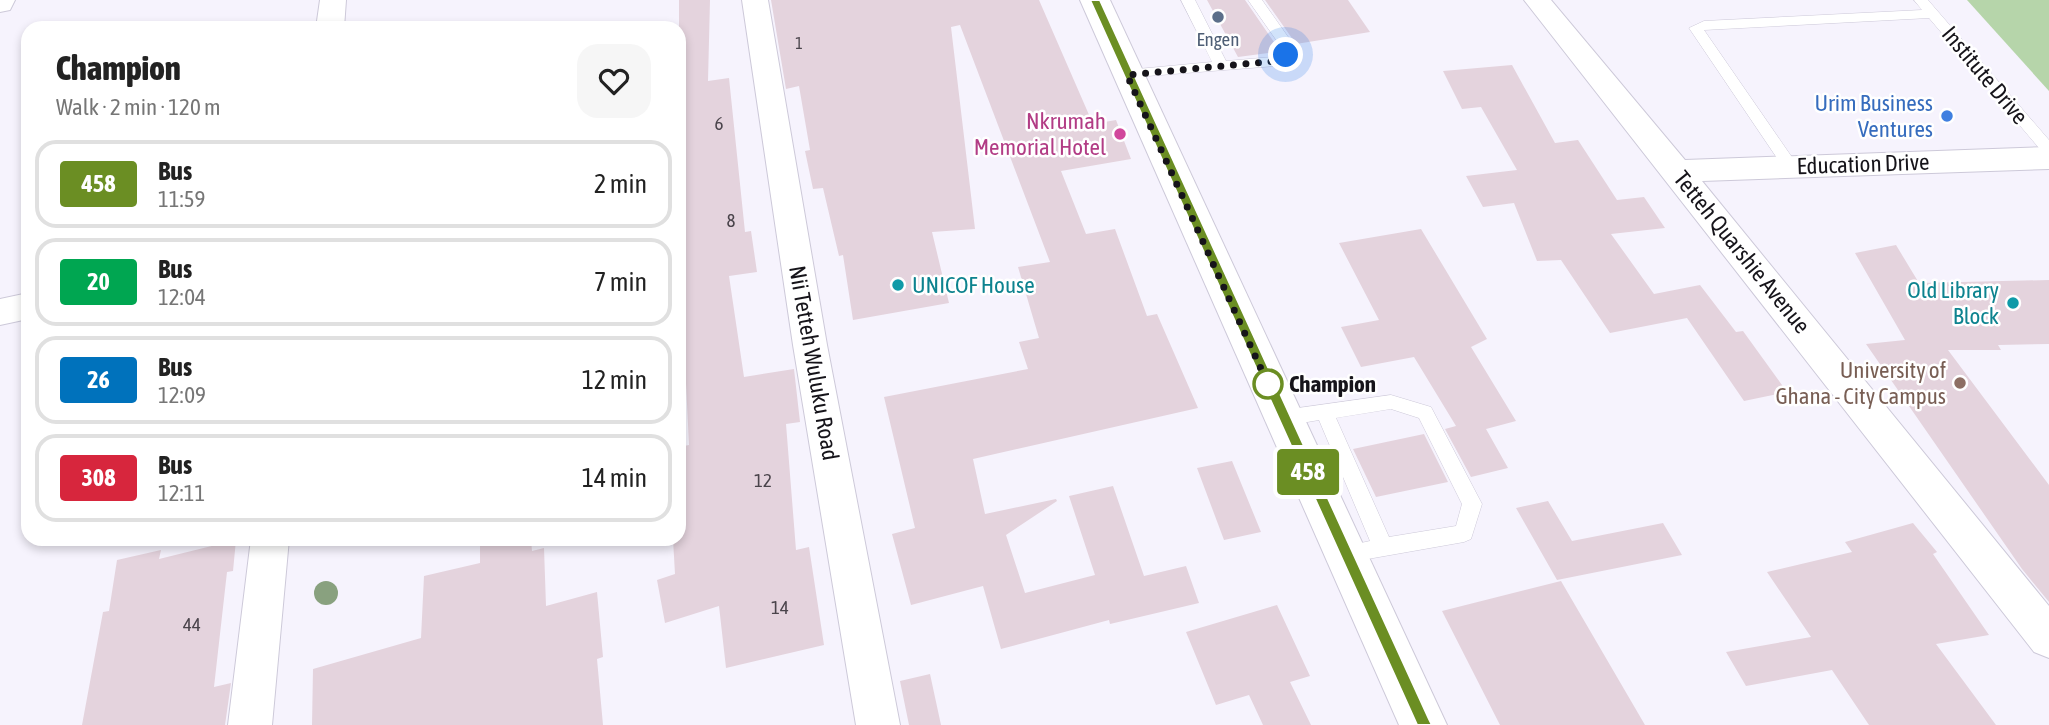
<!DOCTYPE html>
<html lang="en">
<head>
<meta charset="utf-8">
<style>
	body { margin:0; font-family:"Asap Condensed",sans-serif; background:#f6f6f6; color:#222; height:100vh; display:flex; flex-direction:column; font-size:26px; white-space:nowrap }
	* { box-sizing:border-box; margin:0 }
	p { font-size:23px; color:#767676 }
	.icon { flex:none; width:38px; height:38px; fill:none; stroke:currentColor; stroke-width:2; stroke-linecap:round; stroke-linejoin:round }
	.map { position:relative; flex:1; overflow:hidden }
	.sheet { position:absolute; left:21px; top:21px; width:665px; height:525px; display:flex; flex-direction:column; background:#fff; border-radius:21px; box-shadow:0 4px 10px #0003 }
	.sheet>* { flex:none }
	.badge { padding:0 14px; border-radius:5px; font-size:24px; line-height:46px }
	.you { position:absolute; width:35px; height:35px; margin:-18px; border:5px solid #fff; border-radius:50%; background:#1a73e8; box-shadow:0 0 0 10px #1a73e833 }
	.map>.badge { position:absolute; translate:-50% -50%; box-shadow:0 0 0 4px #fff }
	.round { display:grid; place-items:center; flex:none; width:74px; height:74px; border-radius:21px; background:#f6f6f6 }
	.summary { display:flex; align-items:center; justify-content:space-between; height:119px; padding:0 35px }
	h1 { font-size:33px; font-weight:800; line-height:52px }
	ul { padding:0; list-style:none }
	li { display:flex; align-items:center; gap:21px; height:88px; margin:0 14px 10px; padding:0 21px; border:4px solid #e0e0e0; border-radius:21px }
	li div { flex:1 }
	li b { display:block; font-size:26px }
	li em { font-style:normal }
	li .badge { min-width:77px; font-weight:700; text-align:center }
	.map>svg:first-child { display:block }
	.green { fill:#b6d5aa }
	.building { fill:#e4d3dd }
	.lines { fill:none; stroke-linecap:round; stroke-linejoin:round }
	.lane-casing { stroke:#cdc9d9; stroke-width:1 }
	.street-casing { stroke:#cdc9d9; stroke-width:2 }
	.secondary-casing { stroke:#cdc9d9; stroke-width:2 }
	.lane { fill:#fff; fill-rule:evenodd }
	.street { fill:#fff; fill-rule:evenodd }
	.secondary { fill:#fff; fill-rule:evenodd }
	.tree { fill:#89a17f }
	.line { fill:#6b8e23; stroke:#fff; stroke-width:2 }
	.walk { stroke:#16141a; stroke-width:7; stroke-dasharray:0 12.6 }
	.service-dot { fill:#5c6f8a; stroke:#fff; stroke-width:2.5 }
	.shop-dot { fill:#3f7fe0; stroke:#fff; stroke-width:2.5 }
	.hotel-dot { fill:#d1479c; stroke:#fff; stroke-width:2.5 }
	.culture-dot { fill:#0f9aa8; stroke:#fff; stroke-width:2.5 }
	.education-dot { fill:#8d6e63; stroke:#fff; stroke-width:2.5 }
	.stop-dot { fill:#fff; stroke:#6b8e23; stroke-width:3.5 }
	.labels { text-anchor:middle; stroke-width:5; stroke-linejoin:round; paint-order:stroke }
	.far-number-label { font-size:16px; fill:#4a444b }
	.far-service-label { font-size:19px; fill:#4e5e75; stroke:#fff }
	.number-label { font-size:19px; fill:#4a444b }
	.street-label { font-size:23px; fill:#16141a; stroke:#fff }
	.shop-label { font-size:23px; fill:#366cbe; stroke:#fff; text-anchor:end }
	.hotel-label { font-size:23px; fill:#b23c85; stroke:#fff; text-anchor:end }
	.culture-label { font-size:23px; fill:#0d838f; stroke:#fff; text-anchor:start }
	.education-label { font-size:23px; fill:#785e54; stroke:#fff; text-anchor:end }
	.stop-label { font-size:23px; font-weight:bold; fill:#16141a; stroke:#fff; text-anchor:start }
</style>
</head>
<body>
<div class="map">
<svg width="2049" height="725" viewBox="0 0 2049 725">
	<rect width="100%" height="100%" fill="#f6f3fd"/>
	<!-- green -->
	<path class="green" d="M1967,0H2049V91Z"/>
	<!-- building -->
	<path class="building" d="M679,0H710L708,81L729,78L745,232L751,231L757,272L729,276L744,377L794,369L800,422L786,424L796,550L809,547L824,645L726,668L719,606L665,623L657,580L675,574L673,539H679V447L689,445L685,363L679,364Z
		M771,0H1039L1093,124L1116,120L1131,159L1061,171L1086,234L1115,229L1147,316L1157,314L1198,408L973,459L985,514L1056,499L1057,501L1006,535L1025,593L1095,575L1069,496L1113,486L1144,576L1186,566L1199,603L1110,624L1109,620L1001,649L983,586L911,605L892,534L915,528L884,397L1028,369L1019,342L1039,338L1018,267L1050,262L960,25L951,27L975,229L932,232L949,303L853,320L843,255L839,256L823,188L813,189L805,151L810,150L799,86L786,89Z
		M1207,0H1245L1276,45L1272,48L1275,52L1238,57Z
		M1265,0H1348L1370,32L1296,44Z
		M1512,65L1555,143L1578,140L1617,200L1644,197L1665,228L1611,234L1654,294L1700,285L1736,332L1743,331L1787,392L1744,401L1687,318L1610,333L1561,260L1537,261L1514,203L1483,207L1466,176L1517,170L1481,107L1462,109L1443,71Z
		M1421,229L1487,339L1471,347L1516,421L1486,429L1508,468L1471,477L1445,429L1456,426L1414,357L1361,367L1341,327L1379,320L1339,243Z
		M1896,245L1919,283L2049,280V344L1998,345L2001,350H1948L2049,485V602L2022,569L1866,344L1905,340L1855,253Z
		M1424,434L1448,482L1376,497L1353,449Z
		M1232,461L1261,532L1224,540L1197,468Z
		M1548,501L1572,541L1663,523L1682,555L1557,580L1516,508Z
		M1913,523L1937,552L1933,554L1989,635L1936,644L1996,725H1869L1832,670L1746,686L1726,652L1811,637L1767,572L1852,552L1845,542Z
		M480,539H531L532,551L544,548L546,606L597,592L603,657L597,659L603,725H312L313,669L421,638L424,576L480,563Z
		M236,540L233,571L227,572L214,687L231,683L225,725H82L103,612L109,611L117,560L161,550L159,559Z
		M1561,581L1645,725H1500L1442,611Z
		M1277,605L1310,676L1290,682L1311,725H1263L1249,695L1216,705L1186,632Z
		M930,674L941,725H909L900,681Z"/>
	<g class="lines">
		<defs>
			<path id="lane" d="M1181,0H1195L1226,61L1273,57L1279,53V44L1248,0H1262L1293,44V55L1276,66L1122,78V72L1127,70L1212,62Z
				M1914,0H1928L2049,140V155L2044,154L1929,18L1704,30L1798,166L1790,171L1785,170L1689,28L1704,21L1922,10Z
				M1391,395L1431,407L1482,504L1471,539L1464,542L1345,563L1338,560L1335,554L1338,548L1370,541L1319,420L1284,426L1278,423L1275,418L1278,413L1284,410ZM1391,409L1419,418L1462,504L1456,526L1389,537L1336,418Z"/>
			<path id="street" d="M0,0H15L10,10L0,12Z
				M320,0H346L344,28H316Z
				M742,0H768L827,345L900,725H856L793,345Z
				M1524,0H1551L1685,160L2049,147V169L1702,181L2049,606V658L2034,652Z
				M28,293V319L0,325V299Z
				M251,539H289L272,725H228Z"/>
			<path id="secondary" d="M1080,0H1110L1447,725H1399Z"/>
		</defs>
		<!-- lane casing -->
		<use href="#lane" class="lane-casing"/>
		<!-- street casing -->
		<use href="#street" class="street-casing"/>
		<!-- secondary casing -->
		<use href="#secondary" class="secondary-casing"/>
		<!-- lane -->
		<use href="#lane" class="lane"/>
		<!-- street -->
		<use href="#street" class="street"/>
		<!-- secondary -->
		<use href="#secondary" class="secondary"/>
	</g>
	<!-- trees -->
	<circle class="tree" cx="326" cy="593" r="12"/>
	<!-- line -->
	<path class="line" d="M1090,0H1100L1429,719L1432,725H1417Z"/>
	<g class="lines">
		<!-- walk -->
		<path class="walk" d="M1268,384L1272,393L1127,75L1276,61L1286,55"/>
	</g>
	<!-- markers -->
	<circle class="service-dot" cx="1218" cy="17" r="7"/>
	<circle class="shop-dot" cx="1947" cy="116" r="7"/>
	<circle class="hotel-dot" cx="1120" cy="134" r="7"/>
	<g class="culture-dot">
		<circle cx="898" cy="285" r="7"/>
		<circle cx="2013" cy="303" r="7"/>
	</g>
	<circle class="education-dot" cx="1960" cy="383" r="7"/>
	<circle class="stop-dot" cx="1268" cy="384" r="14"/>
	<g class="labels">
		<!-- far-number labels -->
		<g class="far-number-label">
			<text x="799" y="49">1</text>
		</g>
		<!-- far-service labels -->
		<g class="far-service-label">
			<text x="1218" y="46">Engen</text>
		</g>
		<!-- number labels -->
		<g class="number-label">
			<text x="719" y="130">6</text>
			<text x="731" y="227">8</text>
			<text x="763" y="487">12</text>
			<text x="780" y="614">14</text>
			<text x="192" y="631">44</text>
		</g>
		<!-- street labels -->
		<g class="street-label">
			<text transform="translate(1985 75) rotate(50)" y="8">Institute Drive</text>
			<text transform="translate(1863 164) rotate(-2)" y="8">Education Drive</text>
			<text transform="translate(1742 252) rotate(51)" y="8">Tetteh Quarshie Avenue</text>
			<text transform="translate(814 363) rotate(80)" y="8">Nii Tetteh Wuluku Road</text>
		</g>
		<!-- shop labels -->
		<g class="shop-label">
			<text x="1933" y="111">Urim Business<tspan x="1933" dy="26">Ventures</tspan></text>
		</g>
		<!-- hotel labels -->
		<g class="hotel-label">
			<text x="1106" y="129">Nkrumah<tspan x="1106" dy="26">Memorial Hotel</tspan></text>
		</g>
		<!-- culture labels -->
		<g class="culture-label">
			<text x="912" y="293">UNICOF House</text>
			<text x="1999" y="298" text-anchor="end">Old Library<tspan x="1999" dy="26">Block</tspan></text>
		</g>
		<!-- education labels -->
		<g class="education-label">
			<text x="1946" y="378">University of<tspan x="1946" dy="26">Ghana - City Campus</tspan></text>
		</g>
		<!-- stop labels -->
		<g class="stop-label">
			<text x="1289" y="392">Champion</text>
		</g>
	</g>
</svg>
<div class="you" style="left:1286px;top:55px"></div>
<b class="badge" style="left:1308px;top:472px;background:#6b8e23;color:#fff">458</b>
<section class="sheet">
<div class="summary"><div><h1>Champion</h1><p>Walk · 2 min · 120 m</p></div><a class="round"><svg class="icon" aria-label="heart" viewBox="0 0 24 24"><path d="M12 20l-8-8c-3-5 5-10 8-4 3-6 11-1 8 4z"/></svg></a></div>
<ul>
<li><span class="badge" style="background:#6b8e23;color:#fff">458</span><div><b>Bus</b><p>11:59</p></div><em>2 min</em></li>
<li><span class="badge" style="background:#00a651;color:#fff">20</span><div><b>Bus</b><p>12:04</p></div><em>7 min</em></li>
<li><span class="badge" style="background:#0072bc;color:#fff">26</span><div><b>Bus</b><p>12:09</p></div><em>12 min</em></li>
<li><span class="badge" style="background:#d7263d;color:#fff">308</span><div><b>Bus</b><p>12:11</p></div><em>14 min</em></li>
</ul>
</section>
</div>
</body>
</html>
